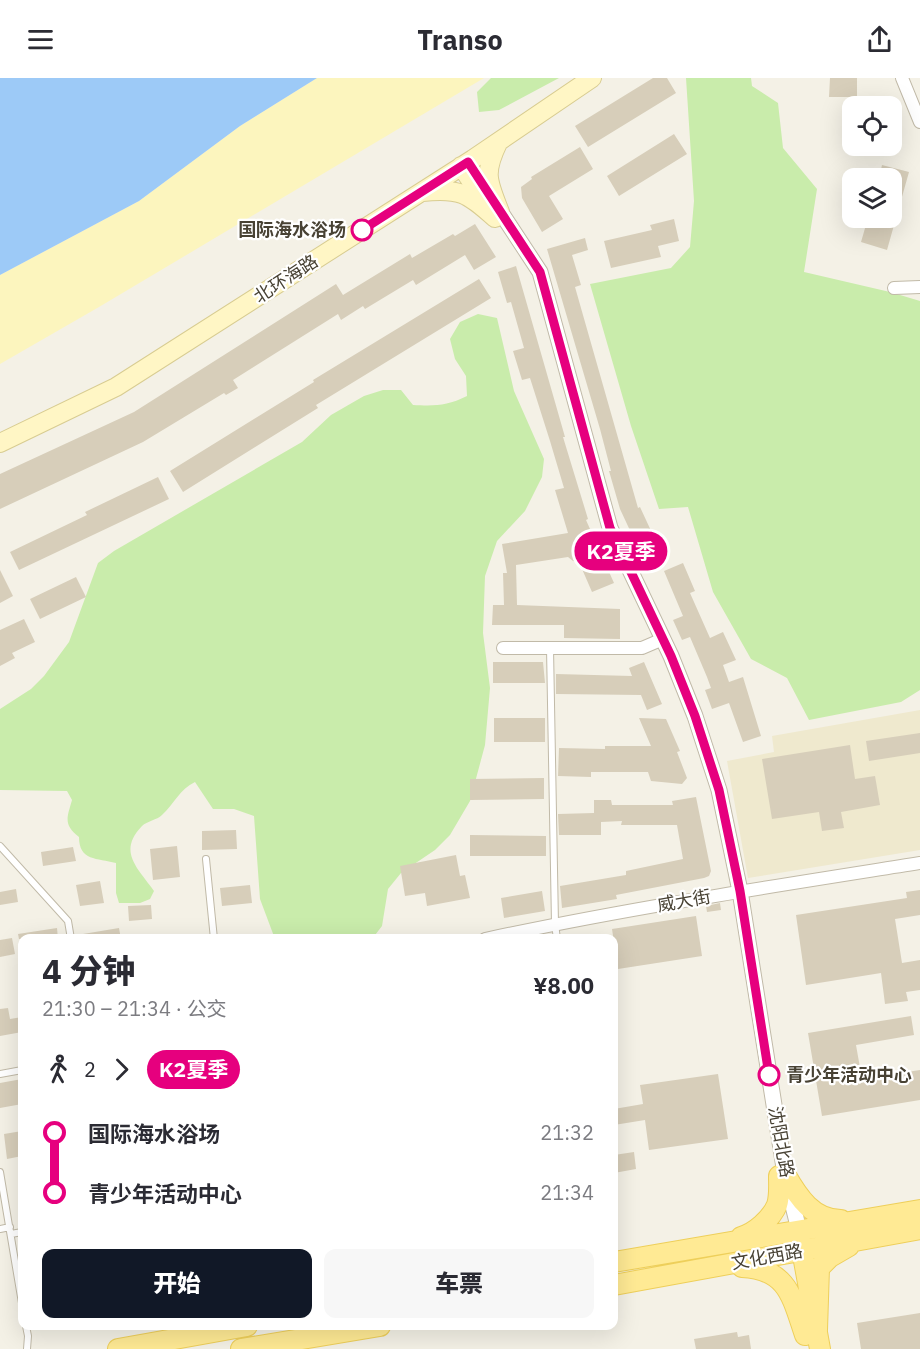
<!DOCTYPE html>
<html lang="zh">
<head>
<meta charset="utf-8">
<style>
	body { margin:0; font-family:"IBM Plex Sans","Noto Sans SC",sans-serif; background:#f7f7f7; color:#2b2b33; height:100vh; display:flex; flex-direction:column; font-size:22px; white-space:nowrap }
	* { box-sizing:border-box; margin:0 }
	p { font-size:20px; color:#7c7c81 }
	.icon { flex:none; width:33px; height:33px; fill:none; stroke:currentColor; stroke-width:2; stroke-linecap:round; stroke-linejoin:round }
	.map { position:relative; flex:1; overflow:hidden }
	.details { position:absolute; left:18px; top:856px; width:600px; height:396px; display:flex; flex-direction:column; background:#fff; border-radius:12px; box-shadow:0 6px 24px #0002 }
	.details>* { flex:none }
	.badge { padding:0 12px; border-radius:20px; font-size:21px; line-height:39px }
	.tools { position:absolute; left:842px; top:18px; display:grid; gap:12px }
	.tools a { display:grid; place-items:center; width:60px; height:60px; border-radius:12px; background:#fff; box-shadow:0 6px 24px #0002; font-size:30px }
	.map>.badge { position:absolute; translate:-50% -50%; box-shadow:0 0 0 3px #fff }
	.legs { display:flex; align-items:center; gap:9px; height:66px; padding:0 24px; font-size:20px }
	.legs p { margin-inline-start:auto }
	.head { display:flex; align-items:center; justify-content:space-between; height:102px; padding:0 24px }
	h1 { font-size:33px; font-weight:800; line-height:45px }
	.action { display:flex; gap:12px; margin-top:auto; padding:12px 24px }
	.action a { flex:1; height:69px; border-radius:12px; background:#111827; color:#fff; font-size:24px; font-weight:800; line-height:69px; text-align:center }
	.action a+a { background:#f7f7f7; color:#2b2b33 }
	ul { padding:0 24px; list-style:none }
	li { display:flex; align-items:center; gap:21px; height:60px; font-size:22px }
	li i { display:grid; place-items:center; width:9px; height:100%; margin:0 8px; background:currentColor }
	li i::after { content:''; width:15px; height:15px; margin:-8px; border:4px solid; border-radius:50%; background:#fff }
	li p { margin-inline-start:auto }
	li:first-child i { background:linear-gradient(#0000 50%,currentColor 0) }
	li:last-child i { background:linear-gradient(currentColor 50%,#0000 0) }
	header { display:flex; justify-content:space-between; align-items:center; height:78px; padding:0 24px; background:#fff; font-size:27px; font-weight:800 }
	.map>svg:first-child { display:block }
	.education { fill:#efe9ce }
	.green { fill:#c9ecab }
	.sand { fill:#fcf5be }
	.water { fill:#9dcaf7 }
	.building { fill:#d7ceba }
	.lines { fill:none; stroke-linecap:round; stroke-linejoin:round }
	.service-casing { stroke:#c1baa8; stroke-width:8 }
	.minor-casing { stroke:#c1baa8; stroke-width:14 }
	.tertiary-casing { stroke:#c1baa8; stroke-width:17 }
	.secondary-casing { stroke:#d8cc91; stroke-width:20 }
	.primary-casing { stroke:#eecf5a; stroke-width:22 }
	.service { stroke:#fff; stroke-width:6 }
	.minor { stroke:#fff; stroke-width:12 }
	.tertiary { stroke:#fff; stroke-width:15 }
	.secondary { stroke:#fff6c5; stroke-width:18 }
	.primary { stroke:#ffea94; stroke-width:20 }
	.line-1-casing { stroke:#fff; stroke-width:14 }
	.line-1 { stroke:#e6007e; stroke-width:9 }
	.stop-1-dot { fill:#fff; stroke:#e6007e; stroke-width:3 }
	.labels { text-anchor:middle; stroke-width:4.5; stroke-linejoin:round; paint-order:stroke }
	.stop-label { font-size:18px; font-weight:bold; fill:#484234; stroke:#fff; text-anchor:end }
	.street-label { font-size:18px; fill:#484234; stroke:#fff }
</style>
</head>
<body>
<header><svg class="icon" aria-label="menu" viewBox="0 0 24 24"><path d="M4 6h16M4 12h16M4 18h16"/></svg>Transo<svg class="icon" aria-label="share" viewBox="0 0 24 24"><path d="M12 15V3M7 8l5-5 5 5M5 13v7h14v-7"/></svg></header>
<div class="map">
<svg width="920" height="1271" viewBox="0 0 920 1271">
	<rect width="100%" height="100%" fill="#f4f1e6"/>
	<!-- education -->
	<path class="education" d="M920,632V772L748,800L727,683L774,674L772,658Z"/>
	<!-- green -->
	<path class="green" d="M491,0H559L499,32L479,34L477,14Z
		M686,0H751L752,8L778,25L783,70L817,111L804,194L890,214L920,223V612L901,624L809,642L787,600L751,581L713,514L688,429L659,431L631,348L590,206L671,190L690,169L694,123Z
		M478,236L497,240L514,313L544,381L542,399L525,433L497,463L485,498L483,555L490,610L485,667L470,723L450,757L435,772L401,795L388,811L382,848L372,861H275L260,821L254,738L234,731H213L195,704C180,711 174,726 162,737C157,742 147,743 142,748C117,774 138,790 154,813L150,821L140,825H119L116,815V785C97,780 79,783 79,759C63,746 67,740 72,722L67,713L0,712V631L31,611L44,598L69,564L98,485L114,473L302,364L331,337L364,318L383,312H401L413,327C435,328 447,328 467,318L466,298L455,281L450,261L460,244Z"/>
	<!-- sand -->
	<path class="sand" d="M317,0H484L99,229L0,286V197L139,123L240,48Z"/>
	<!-- water -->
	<path class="water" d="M0,0H317L240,48L139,123L0,197Z"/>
	<!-- building -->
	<path class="building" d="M653,0H667L676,15L588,69L575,48Z
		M830,0H857V19H829Z
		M674,56L687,76L619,118L607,98Z
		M580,69L593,91L549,118L563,141L542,154L522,120L521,109L532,101L531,99Z
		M882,87L909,94L887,172L861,164L868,140H891V100H879Z
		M674,141L679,163L658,168L661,179L611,190L604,163L652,152L650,147Z
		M475,146L496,179L474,192L465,177L416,207L413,202L365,231L363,228L341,242L338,236L233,302L238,310L226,317L224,315L143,364L0,431V396L134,334L336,206L343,217L410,176L412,180L453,156L455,158Z
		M585,160L588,172L572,177L581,207L575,209L638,430L640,429L665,483L648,491L620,431L609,393H611L600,351L547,171Z
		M516,188L565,359H563L588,441L586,442L614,505L592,514L579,484L573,483L568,479L516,487L517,527L620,531V561L564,560V547H492L493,527H504L503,495H507L502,466L568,455L555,412L564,410L550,363L530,300L522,302L513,273L524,270L511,224L507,225L498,194Z
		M479,201L491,220L316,327L318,330L183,414L170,393L314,304L313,302Z
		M158,399L169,421L19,492L10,474L87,437L85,434Z
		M683,485L695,513L690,515L710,560L723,554L736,582L723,587L729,604L743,599L761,658L743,664L729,625L712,631L705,612L711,610L707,599L690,559L682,562L673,542L683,538L664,493Z
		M0,492L13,518L0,525Z
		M76,499L86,519L40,541L30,521Z
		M24,541L35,564L12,575L15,580L0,588V552Z
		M493,584H543L545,605H493Z
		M644,584L662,626L647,632L641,617L556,616V596L632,598L629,590Z
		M494,640H545V664H494Z
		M639,640L666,641L680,673L677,674L687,700L682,706L651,703L648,694H591V699L558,698L559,670L605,671V668H651Z
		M920,655V675L869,683L866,663Z
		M850,667L855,701L875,698L880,727L841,734L844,750L822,753L819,734L772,741L762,681Z
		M544,700V721L470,722V701Z
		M696,719L711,793L709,798L704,800L616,817L617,821L562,830L560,808L626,797V793L683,781L677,747H621L622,743L601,744V757H559L558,736L594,735V722H611L612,727H673L672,723Z
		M236,752L237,771L202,772V753Z
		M470,757L546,758V778H470Z
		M177,768L180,799L153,802L150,771Z
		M73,769L76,783L43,788L41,774Z
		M456,777L460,798L465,797L470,820L427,828L425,815L405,818L400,788Z
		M100,803L104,825L80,828L76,807Z
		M250,807L252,825L222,828L220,810Z
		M16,811L18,824L0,827V814Z
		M920,812V837L895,841L902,885L920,882V912L906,914L908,923L885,926L881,895L806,907L796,837L907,820L906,814Z
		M542,813L545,833L504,840L501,820Z
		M720,825L721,832L707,834L706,828Z
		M151,827L152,841L129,843L128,828Z
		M696,838L702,878L618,891L612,851Z
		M57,850L58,861H19L18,856Z
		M119,850L121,861H83V856Z
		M12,860L15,876L0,879V862Z
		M8,930L10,941L22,939V954L0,958V931Z
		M911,938L914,957L856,967L862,1001L920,992V1022L822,1038L808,955Z
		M718,996L728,1061L649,1072L645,1042L614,1047V1031L643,1026L640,1007Z
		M22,1001V1026L0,1030V1005Z
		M22,1053V1078L7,1081L4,1056Z
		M634,1074L636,1091L614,1095V1077Z
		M920,1235V1271H861L857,1245Z
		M737,1254L738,1259L749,1257L751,1271H696L694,1261Z"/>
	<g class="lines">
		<defs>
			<path id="service" d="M550,570L555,846L557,861
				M0,768L68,843L71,861
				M206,781L214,861
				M0,996L22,992
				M0,1094L22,1225
				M0,1151L10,1149
				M11,1156L22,1154
				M26,1248L28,1258L27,1271"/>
			<path id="minor" d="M902,0L920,44
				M894,210L920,209
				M503,570H642L663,561
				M485,861C629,830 775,808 920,785"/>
			<path id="tertiary" d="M494,124L540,194L610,450L671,578L695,638L719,712L740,813L785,1096L799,1152"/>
			<path id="secondary" d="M498,65C483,96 488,103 500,134
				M461,88L487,127
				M422,114C460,110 467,115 495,140
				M0,365L116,309L473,81L592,0"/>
			<path id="primary" d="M785,1096C798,1119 813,1142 841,1142
				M741,1159C755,1155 771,1141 777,1127C780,1118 779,1108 779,1098
				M800,1161L820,1271
				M614,1184L920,1132
				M742,1189C788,1191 792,1219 805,1257
				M614,1207L920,1151
				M817,1252L819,1190L830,1179L849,1168
				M118,1271L247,1248
				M241,1271L380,1248"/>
		</defs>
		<!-- service casing -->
		<use href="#service" class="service-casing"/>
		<!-- minor casing -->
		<use href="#minor" class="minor-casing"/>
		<!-- tertiary casing -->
		<use href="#tertiary" class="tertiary-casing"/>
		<!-- secondary casing -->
		<use href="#secondary" class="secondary-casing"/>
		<!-- primary casing -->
		<use href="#primary" class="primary-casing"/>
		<!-- service -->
		<use href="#service" class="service"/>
		<!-- minor -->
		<use href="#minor" class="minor"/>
		<!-- tertiary -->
		<use href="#tertiary" class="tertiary"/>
		<!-- secondary -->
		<use href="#secondary" class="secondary"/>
		<!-- primary -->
		<use href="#primary" class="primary"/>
	</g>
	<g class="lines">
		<defs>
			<path id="line-1" d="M362,152L468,84L540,194L610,450L671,578L695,638L719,712L740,813L769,997"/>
		</defs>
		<!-- line-1 casing -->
		<use href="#line-1" class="line-1-casing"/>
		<!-- line-1 -->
		<use href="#line-1" class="line-1"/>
	</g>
	<!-- markers -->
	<g class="stop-1-dot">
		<circle cx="362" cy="152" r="10"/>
		<circle cx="769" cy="997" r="10"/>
	</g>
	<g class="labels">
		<!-- stop labels -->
		<g class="stop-label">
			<text x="346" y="158">国际海水浴场</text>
			<text x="786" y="1003" text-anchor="start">青少年活动中心</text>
		</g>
		<!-- street labels -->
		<g class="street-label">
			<text transform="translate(286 201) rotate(-33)" y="6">北环海路</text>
			<text transform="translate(684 823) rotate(-10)" y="6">威大街</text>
			<text transform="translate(781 1064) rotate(80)" y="6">沈阳北路</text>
			<text transform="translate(767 1179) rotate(-10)" y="6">文化西路</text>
		</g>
	</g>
</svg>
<div class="tools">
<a><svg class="icon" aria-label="locate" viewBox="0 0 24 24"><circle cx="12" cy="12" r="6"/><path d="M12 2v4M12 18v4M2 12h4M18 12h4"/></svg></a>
<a><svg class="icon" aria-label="layers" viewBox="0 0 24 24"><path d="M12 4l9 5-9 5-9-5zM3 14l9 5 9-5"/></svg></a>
</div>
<b class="badge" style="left:621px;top:473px;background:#e6007e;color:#fff">K2夏季</b>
<section class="details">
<div class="head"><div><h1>4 分钟</h1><p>21:30 – 21:34 · 公交</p></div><b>¥8.00</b></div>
<div class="legs"><svg class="icon" aria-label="walk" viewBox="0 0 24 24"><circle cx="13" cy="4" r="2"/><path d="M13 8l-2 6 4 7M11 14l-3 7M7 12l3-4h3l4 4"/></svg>2<svg class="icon" aria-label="forward" viewBox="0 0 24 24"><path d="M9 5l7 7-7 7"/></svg><b class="badge" style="background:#e6007e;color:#fff">K2夏季</b></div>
<ul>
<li><i style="color:#e6007e"></i><b>国际海水浴场</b><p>21:32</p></li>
<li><i style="color:#e6007e"></i><b>青少年活动中心</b><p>21:34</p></li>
</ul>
<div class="action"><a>开始</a><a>车票</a></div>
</section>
</div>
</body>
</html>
